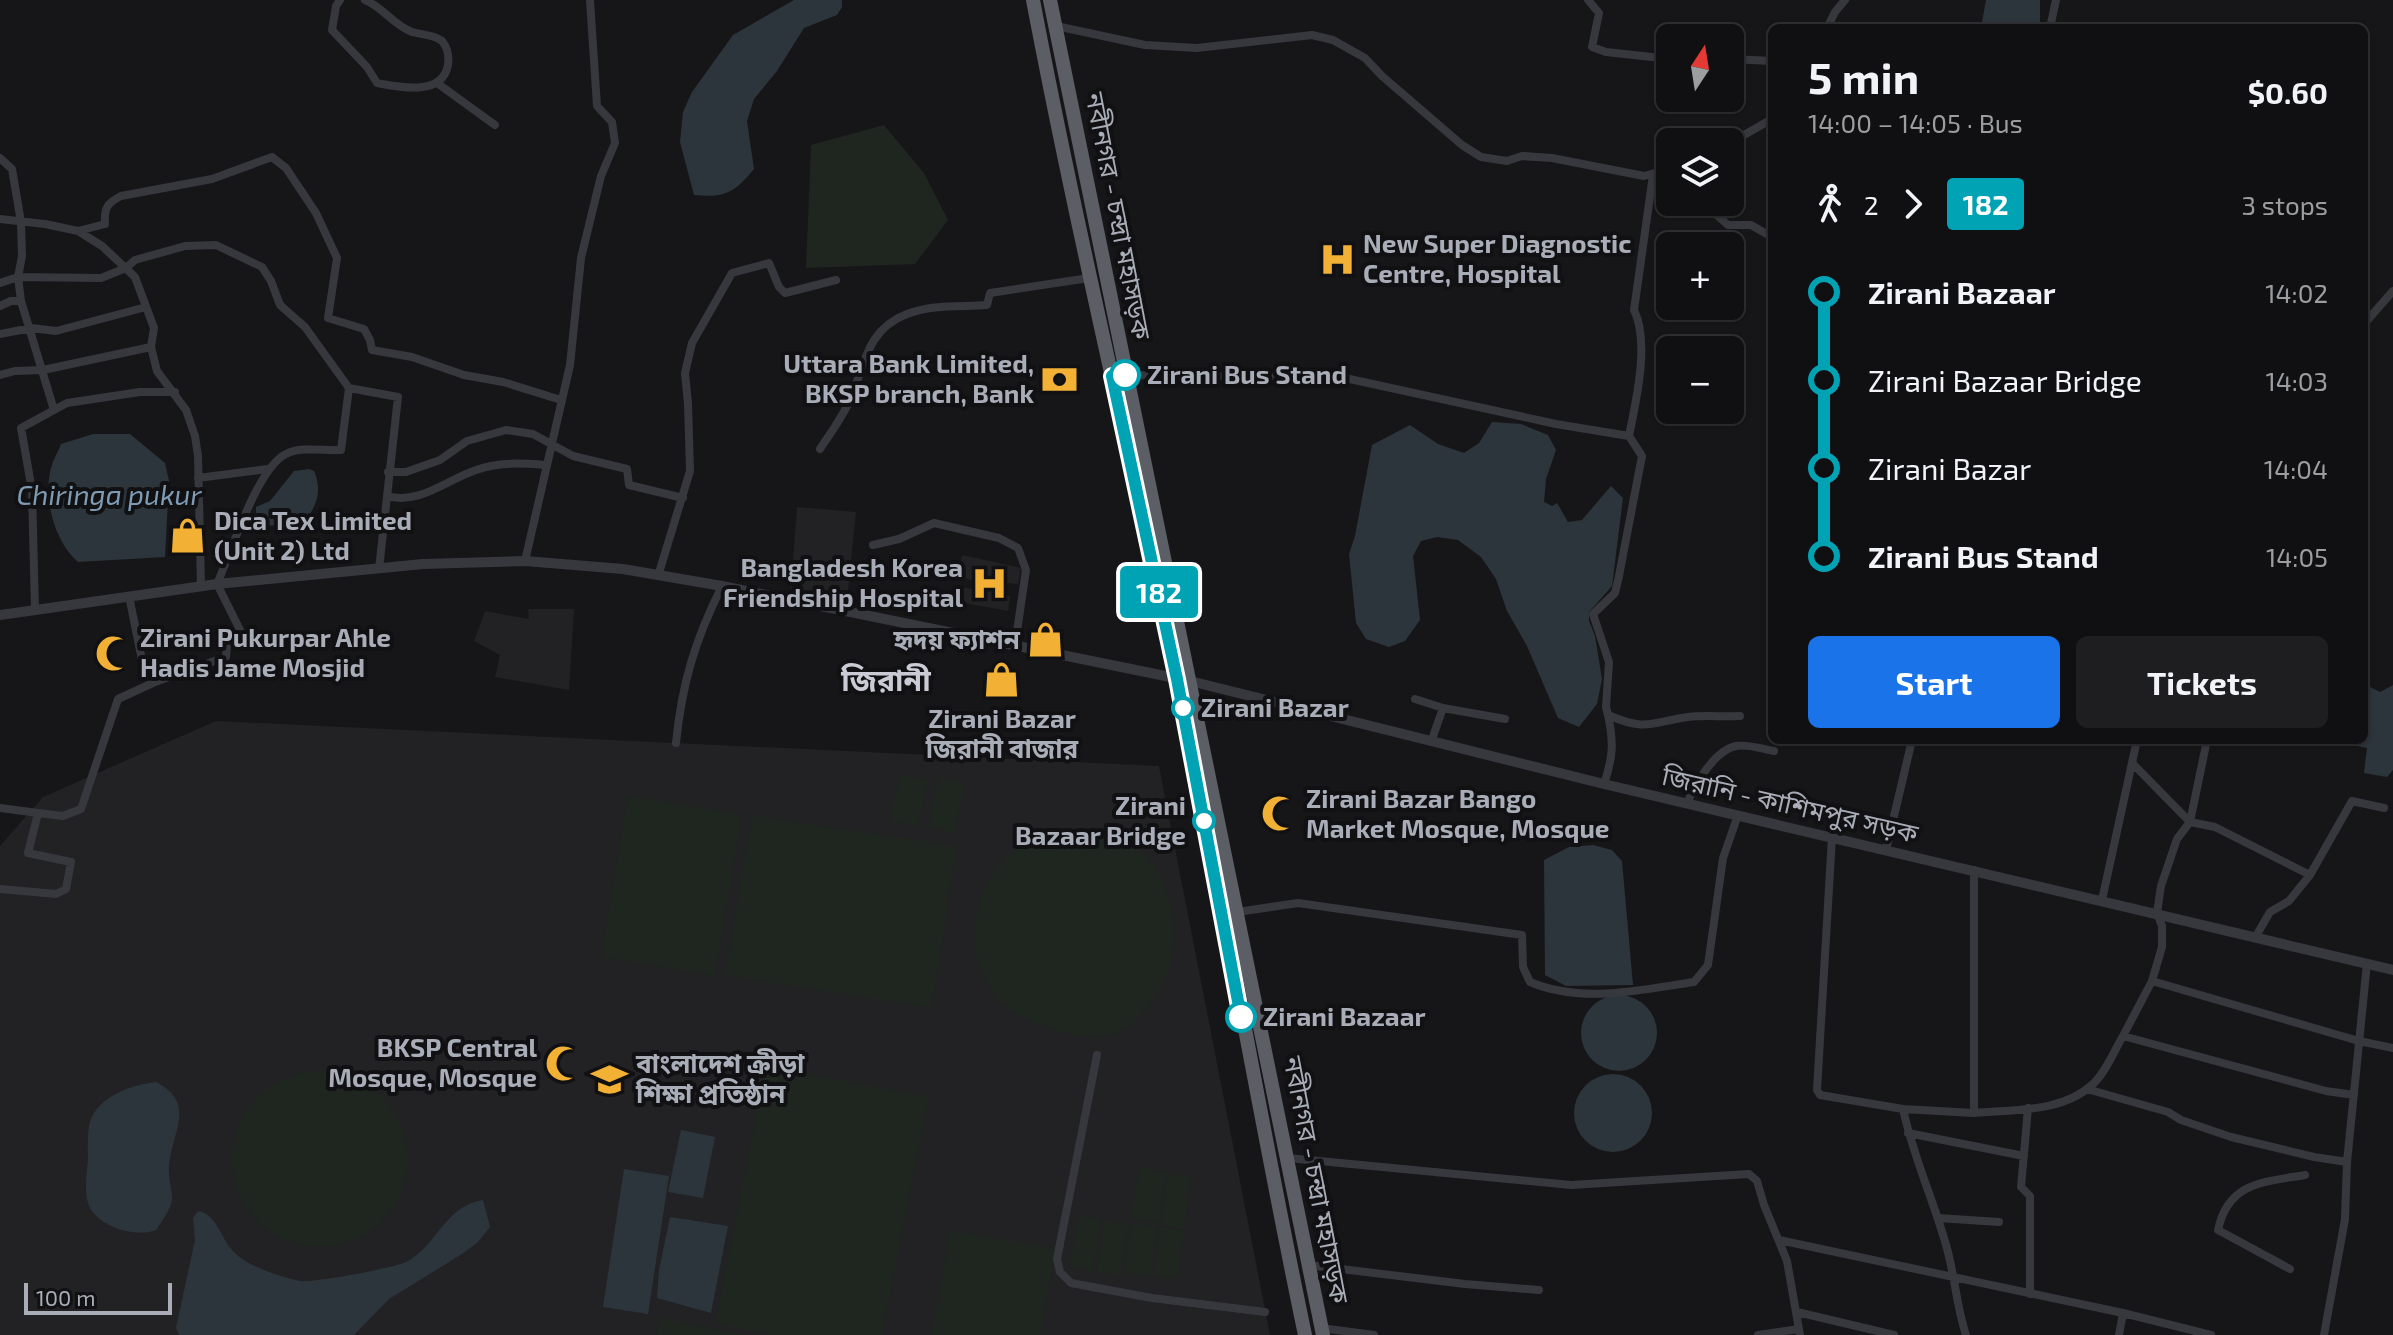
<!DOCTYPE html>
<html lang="en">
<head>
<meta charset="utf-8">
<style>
	body { margin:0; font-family:"Exo 2","Noto Sans Bengali",sans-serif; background:#1e1e20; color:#f1f3f6; height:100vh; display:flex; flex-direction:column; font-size:30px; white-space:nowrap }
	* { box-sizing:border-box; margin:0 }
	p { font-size:26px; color:#9c9d9f }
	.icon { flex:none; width:44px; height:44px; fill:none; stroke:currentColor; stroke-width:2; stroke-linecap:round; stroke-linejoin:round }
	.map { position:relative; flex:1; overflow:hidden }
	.drawer { position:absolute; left:1768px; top:24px; width:600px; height:720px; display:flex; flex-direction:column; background:#101012; border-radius:12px; box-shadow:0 2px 6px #0004,0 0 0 2px #303032 }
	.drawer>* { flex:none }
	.badge { padding:0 16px; border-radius:6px; font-size:28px; line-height:52px }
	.needle { width:52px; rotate:12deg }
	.fabs { position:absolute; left:1656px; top:24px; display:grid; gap:16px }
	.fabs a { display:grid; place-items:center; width:88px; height:88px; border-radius:12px; background:#101012; box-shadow:0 2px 6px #0004,0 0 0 2px #303032; font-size:40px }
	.scale { position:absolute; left:24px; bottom:20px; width:148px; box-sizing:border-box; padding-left:8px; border:4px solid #a8adb8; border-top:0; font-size:22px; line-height:28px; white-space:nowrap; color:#a8adb8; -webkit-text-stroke:6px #111113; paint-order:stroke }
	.map>.badge { position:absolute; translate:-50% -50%; box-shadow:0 0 0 4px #fff }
	.legs { display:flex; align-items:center; gap:12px; height:88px; padding:0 40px; font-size:26px }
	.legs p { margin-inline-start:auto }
	.head { display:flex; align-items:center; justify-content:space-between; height:136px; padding:0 40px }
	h1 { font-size:44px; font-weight:700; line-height:60px }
	.action { display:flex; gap:16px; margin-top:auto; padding:16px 40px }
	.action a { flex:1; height:92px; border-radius:12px; background:#1a73e8; color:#fff; font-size:32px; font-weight:700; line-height:92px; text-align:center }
	.action a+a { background:#1e1e20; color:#f1f3f6 }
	ul { padding:0 40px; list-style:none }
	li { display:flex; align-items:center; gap:28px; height:88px; font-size:30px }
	li i { display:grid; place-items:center; width:12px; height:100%; margin:0 10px; background:currentColor }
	li i::after { content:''; width:20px; height:20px; margin:-10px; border:6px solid; border-radius:50%; background:#101012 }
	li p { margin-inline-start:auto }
	li:first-child i { background:linear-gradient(#0000 50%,currentColor 0) }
	li:last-child i { background:linear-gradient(currentColor 50%,#0000 0) }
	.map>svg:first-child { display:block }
	.built { fill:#222225 }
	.green { fill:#1e261f }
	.water { fill:#2c353c }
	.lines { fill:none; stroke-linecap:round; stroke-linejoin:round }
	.minor { stroke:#37383d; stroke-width:8 }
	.tertiary { stroke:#37383d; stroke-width:10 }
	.trunk { stroke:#5b5e65; stroke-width:14 }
	.line-1-casing { stroke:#fff; stroke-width:18 }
	.line-1 { stroke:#00a3b4; stroke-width:12 }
	.stop-1-dot { fill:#fff; stroke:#00a3b4; stroke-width:4 }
	.labels { text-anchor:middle; stroke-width:8; stroke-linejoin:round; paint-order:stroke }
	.street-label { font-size:26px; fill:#a8adb8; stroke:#111113 }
	.poi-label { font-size:26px; font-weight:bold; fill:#a8adb8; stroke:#111113; text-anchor:start }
	.stop-label { font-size:26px; font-weight:bold; fill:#a8adb8; stroke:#111113; text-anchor:start }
	.water-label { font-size:28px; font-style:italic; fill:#7f9bb3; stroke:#111113 }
	.quarter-label { font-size:30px; font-weight:bold; fill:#c9ccd4; stroke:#111113 }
</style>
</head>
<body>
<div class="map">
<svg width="2393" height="1335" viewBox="0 0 2393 1335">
	<rect width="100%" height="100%" fill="#161618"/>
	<!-- built -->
	<path class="built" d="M797,507L856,512L847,601L791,589Z
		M962,555L1021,568L1018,584L998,582L997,592L1010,597L1008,611L959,602L961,587L978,590L980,583L958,576Z
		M528,609H574L569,690L495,677L500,655L474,641L485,611L529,619Z
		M216,721L1159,766L1270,1335H0V846L43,797Z"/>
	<!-- green -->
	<path class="green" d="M884,125L924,173L948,220L915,264L806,268L811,145Z
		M900,774L928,780L918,827L890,821Z
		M939,777L965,782L955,833L928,827Z
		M628,795L742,814L715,976L601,957Z
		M752,815L957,846L932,1008L725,976Z
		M1076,830C1105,835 1126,837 1148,858C1154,863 1157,872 1161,879C1187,926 1175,988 1134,1021C1128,1026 1121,1034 1114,1035C1090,1041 1065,1034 1043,1026C1007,1013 994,1003 980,967C965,930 982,875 1014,851C1032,837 1055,833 1076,830Z
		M766,1065L929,1097L882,1335H771L715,1324Z
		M232 1159a88 88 0 1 1 176 0a88 88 0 1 1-176 0Z
		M1139,1167L1167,1172L1159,1223L1131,1219Z
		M1168,1173L1192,1177L1184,1229L1160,1225Z
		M1079,1216L1102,1219L1093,1271L1070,1267Z
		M1105,1220L1129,1224L1121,1276L1096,1272Z
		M1131,1223L1158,1227L1150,1277L1124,1273Z
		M1160,1227L1184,1231L1177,1279L1153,1275Z
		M950,1230L1055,1248L1041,1335H932Z
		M659,1317L744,1335H656Z"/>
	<!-- water -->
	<path class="water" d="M794,0H842V7L837,15L804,28L777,71L754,99L747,121L754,169C734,193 725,198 694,195L680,142L683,112L692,92L733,35Z
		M1986,0H2040V28H1981Z
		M1492,422L1521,424L1548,435L1556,450L1546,479L1544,502L1552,506L1557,503L1568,522L1582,520L1611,486L1623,498L1612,586L1589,612V621L1595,636L1602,679L1597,704L1579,727L1558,718L1527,646L1507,611L1496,579L1481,557L1458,540L1437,537L1421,541L1413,556L1420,620L1405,641L1389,647L1366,639L1356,623L1349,554L1355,536L1372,445L1410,425L1438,444L1464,453L1479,443Z
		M93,434H130L165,463L169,481L165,557L78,562C54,541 43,498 51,468C53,460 58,452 61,444Z
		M309,469L314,471C321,488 319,501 308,517L285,526L261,525L256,518V507L270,501L294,471Z
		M2364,684L2380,692L2393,685V770L2387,777L2364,773L2367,748L2328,740H2364Z
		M1593,845L1612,850L1622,861L1633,985L1566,986L1545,975L1544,860L1569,847Z
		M1581 1033a38 38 0 1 1 76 0a38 38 0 1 1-76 0Z
		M1574 1113a39 39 0 1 1 78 0a39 39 0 1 1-78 0Z
		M156,1082C197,1103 172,1132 169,1165C168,1176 171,1186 172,1196C173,1207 162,1221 156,1230C135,1238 96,1227 88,1203C84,1189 87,1173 88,1159C88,1148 87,1133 90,1122C98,1096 132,1085 156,1082Z
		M681,1130L715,1137L703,1198L668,1192Z
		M624,1169L669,1176L648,1314L603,1307Z
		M483,1200L490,1227L478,1242L462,1254L389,1299L354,1335H179L176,1328L195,1240L193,1218L198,1211C218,1215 220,1238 233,1251C247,1267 279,1276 300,1281C312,1283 396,1268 408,1261C437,1245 445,1206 483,1200Z
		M670,1217L728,1226L711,1313L657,1298L659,1270Z"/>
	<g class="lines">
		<!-- minor -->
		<path class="minor" d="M340,0L336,6L332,30L367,67L377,83C399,87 442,97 448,65C449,57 448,48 442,41C433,34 422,35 412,32C393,25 383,7 365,0
			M1588,0L1599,13L1592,47L1606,52L1670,59
			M1056,26L1145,45L1197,48L1312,35L1333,40L1365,58L1382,76L1462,145L1481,157L1507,161L1522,156L1552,158L1644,176L1670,169
			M1827,28L1835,12L1845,0
			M2050,28L2056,0
			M1730,59L1772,61
			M437,83L495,125
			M1730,143L1772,119
			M0,158L12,169L21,222L22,256L18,277L21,301L54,410
			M1702,202L1728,225H1751L1772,237
			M0,219L45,224L78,231L102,246L135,277L154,328L151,347L157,371L186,410L195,436L198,456L201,586
			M78,231L105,224C104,208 107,203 121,196L212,179L272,157L286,168L316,213L337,258L328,318L364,329L370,340L372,350L412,357L464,375L503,382L561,400
			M0,283L18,277L101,278L126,268L135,260L185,246L216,245L262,267L271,281L280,305L305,327L349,388L341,450C323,451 302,446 286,454C257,468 231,553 217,584L241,632L235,641L227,644L226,657L155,682L118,699L81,809L63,816L38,813L28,853L71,862L66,889L56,894L0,889
			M0,306L11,301H21
			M2364,324L2393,291
			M0,334L31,328L56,331L146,307
			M0,375L15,371L43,370L151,347
			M1125,375L1345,378L1556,424L1629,436L1642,456L1619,576L1615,593L1593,614L1609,662L1606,707L1608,715C1647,732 1651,722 1688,717C1705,715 1723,717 1740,716
			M349,388L398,397L379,569
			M1629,436C1636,401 1650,342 1634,310L1653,175
			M820,449C830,434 841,419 849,402C865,367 865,330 907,314C932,304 961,307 987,305L990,293L1089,278
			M388,472H406L440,460L467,441L506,430L533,434L573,456L627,469L629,485L683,498
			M198,478L268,469
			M387,496C420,505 446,480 476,470C498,462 522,463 545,465
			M873,545L899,539L934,523L999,538L1018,548L1026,570L1015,645
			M525,561L570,365L581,258L601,176L615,143L612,122L597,106L590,0
			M658,576L690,471L688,404L685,373L692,343L732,273L769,263L779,287L785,293L836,280
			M129,596L142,660L155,682
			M35,610L32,490L21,428L67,403L140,392H175
			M1415,699L1443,708
			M1431,742L1443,708L1505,719
			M676,743C682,683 695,640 722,586
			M2132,763L2190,822L2215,827L2310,875
			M1604,784C1613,757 1614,743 1608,715
			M1687,804C1694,785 1715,750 1736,746C1748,744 1763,749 1774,751
			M0,808L38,813
			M1832,837L1817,1090L1820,1095L1903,1109
			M1886,850L1912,740
			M2102,900L2137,740
			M1237,912L1298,903L1522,935L1523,967L1530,982C1582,1004 1640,990 1694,982L1708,965L1723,858L1738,815
			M2256,936L2270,912L2289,901L2310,875L2352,801L2384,808
			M2152,981L2359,1041L2393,1048
			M2123,1036L2152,981L2162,947V926L2157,913L2161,886L2177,839L2190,822L2207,740
			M1097,1055L1057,1259L1060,1272L1071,1283L1152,1298L1265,1312
			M2087,1089L2168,1112L2181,1120L2231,1137L2314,1157L2347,1162
			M2028,1108L2021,1187L2030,1196V1294
			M1974,1113C2014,1109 2062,1113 2093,1084C2106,1072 2114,1051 2123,1036L2326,1091L2354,1095
			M1908,1133L2024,1156
			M1288,1158L1571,1185L1749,1174L1757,1181L1764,1205L1787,1261L1800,1335
			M1938,1218L1999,1222
			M1779,1240L2123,1313
			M1308,1265L1465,1284L1539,1290
			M2290,1269L2218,1230C2228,1182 2264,1182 2305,1175
			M1797,1312L1894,1335
			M1321,1328L1374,1335
			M1758,1335L1799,1329
			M1966,1335C1956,1305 1955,1275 1946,1245C1933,1199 1913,1156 1903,1109L1974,1113V870
			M2119,1335L2123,1313L2211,1335
			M2324,1335L2345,1219L2347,1162L2367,963"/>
		<!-- tertiary -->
		<path class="tertiary" d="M0,615L217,584L423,564L525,561L623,569L722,586L1190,681L1604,784L2393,970"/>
		<!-- trunk -->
		<path class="trunk" d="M1033,0C1076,227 1130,451 1177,676C1222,895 1259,1116 1305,1335
			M1050,0L1323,1335"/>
	</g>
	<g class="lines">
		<defs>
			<path id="line-1" d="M1125,375L1112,376L1177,679L1241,1017"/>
		</defs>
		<!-- line-1 casing -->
		<use href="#line-1" class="line-1-casing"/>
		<!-- line-1 -->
		<use href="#line-1" class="line-1"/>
	</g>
	<!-- icons -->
	<defs>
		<symbol id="hospital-bare" viewBox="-9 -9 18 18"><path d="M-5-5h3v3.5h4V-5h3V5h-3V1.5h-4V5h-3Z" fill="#f2b134" stroke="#111113" stroke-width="2.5" paint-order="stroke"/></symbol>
		<symbol id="bank-bare" viewBox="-9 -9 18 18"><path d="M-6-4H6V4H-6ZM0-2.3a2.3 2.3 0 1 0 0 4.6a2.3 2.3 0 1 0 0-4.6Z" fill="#f2b134" stroke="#111113" stroke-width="2.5" paint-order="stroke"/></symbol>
		<symbol id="shop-bare" viewBox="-9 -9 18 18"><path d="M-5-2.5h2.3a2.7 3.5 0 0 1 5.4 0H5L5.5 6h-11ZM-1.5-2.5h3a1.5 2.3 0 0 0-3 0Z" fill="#f2b134" stroke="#111113" stroke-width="2.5" paint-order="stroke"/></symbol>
		<symbol id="mosque-bare" viewBox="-9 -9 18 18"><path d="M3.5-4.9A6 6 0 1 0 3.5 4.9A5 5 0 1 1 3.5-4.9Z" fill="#f2b134" stroke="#111113" stroke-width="2.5" paint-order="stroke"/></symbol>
		<symbol id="university-bare" viewBox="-9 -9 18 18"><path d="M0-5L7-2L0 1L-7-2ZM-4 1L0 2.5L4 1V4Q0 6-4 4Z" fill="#f2b134" stroke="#111113" stroke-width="2.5" paint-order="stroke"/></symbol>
	</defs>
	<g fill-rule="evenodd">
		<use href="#hospital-bare" x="1312" y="234" width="51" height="51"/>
		<use href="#bank-bare" x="1034" y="354" width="51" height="51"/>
		<use href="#shop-bare" x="162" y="510" width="51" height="51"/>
		<use href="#hospital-bare" x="964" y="558" width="51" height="51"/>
		<use href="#shop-bare" x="1020" y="614" width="51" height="51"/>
		<use href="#mosque-bare" x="88" y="628" width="51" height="51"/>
		<use href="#shop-bare" x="976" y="654" width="51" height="51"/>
		<use href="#mosque-bare" x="1254" y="788" width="51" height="51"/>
		<use href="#mosque-bare" x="538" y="1038" width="51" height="51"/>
		<use href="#university-bare" x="584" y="1054" width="51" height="51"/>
	</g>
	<!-- markers -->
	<g class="stop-1-dot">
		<circle cx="1125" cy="375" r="14"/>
		<circle cx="1183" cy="708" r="10"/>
		<circle cx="1204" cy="821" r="10"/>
		<circle cx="1241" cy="1017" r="14"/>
	</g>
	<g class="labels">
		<!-- street labels -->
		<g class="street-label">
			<text transform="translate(1118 216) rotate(79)" y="9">নবীনগর - চন্দ্রা মহাসড়ক</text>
			<text transform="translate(1790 805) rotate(13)" y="9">জিরানি - কাশিমপুর সড়ক</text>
			<text transform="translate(1316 1180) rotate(79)" y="9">নবীনগর - চন্দ্রা মহাসড়ক</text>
		</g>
		<!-- poi labels -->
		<g class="poi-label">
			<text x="1363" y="253">New Super Diagnostic<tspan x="1363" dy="30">Centre, Hospital</tspan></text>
			<text x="1034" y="373" text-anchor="end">Uttara Bank Limited,<tspan x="1034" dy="30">BKSP branch, Bank</tspan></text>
			<text x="214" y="530">Dica Tex Limited<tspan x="214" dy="30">(Unit 2) Ltd</tspan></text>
			<text x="963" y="577" text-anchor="end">Bangladesh Korea<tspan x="963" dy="30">Friendship Hospital</tspan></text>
			<text x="140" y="647">Zirani Pukurpar Ahle<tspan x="140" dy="30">Hadis Jame Mosjid</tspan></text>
			<text x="1020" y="649" text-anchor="end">হৃদয় ফ্যাশন</text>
			<text x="1002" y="728" text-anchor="middle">Zirani Bazar<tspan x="1002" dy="30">জিরানী বাজার</tspan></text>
			<text x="1306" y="808">Zirani Bazar Bango<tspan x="1306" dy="30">Market Mosque, Mosque</tspan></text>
			<text x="537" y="1057" text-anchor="end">BKSP Central<tspan x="537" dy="30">Mosque, Mosque</tspan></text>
			<text x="636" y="1073">বাংলাদেশ ক্রীড়া<tspan x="636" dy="30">শিক্ষা প্রতিষ্ঠান</tspan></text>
		</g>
		<!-- stop labels -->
		<g class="stop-label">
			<text x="1147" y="384">Zirani Bus Stand</text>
			<text x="1201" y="717">Zirani Bazar</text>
			<text x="1186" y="815" text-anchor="end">Zirani<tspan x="1186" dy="30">Bazaar Bridge</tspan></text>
			<text x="1263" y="1026">Zirani Bazaar</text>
		</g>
		<!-- water labels -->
		<g class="water-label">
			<text x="109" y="505">Chiringa pukur</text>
		</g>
		<!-- quarter labels -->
		<g class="quarter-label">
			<text x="886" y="691">জিরানী</text>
		</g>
	</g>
</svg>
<div class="fabs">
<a><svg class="needle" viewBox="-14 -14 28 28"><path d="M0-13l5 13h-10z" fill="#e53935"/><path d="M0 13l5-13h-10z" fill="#9c9d9f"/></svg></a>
<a><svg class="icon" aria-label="layers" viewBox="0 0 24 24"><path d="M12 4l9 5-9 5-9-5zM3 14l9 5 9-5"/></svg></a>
<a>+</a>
<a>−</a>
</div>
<div class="scale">100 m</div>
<b class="badge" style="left:1159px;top:592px;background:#00a3b4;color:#fff">182</b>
<section class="drawer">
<div class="head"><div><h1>5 min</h1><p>14:00 – 14:05 · Bus</p></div><b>$0.60</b></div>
<div class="legs"><svg class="icon" aria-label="walk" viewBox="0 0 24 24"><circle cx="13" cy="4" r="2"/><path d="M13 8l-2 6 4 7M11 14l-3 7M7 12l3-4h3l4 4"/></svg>2<svg class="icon" aria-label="forward" viewBox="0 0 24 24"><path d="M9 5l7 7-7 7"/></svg><b class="badge" style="background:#00a3b4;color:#fff">182</b><p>3 stops</p></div>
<ul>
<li><i style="color:#00a3b4"></i><b>Zirani Bazaar</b><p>14:02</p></li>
<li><i style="color:#00a3b4"></i><span>Zirani Bazaar Bridge</span><p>14:03</p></li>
<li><i style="color:#00a3b4"></i><span>Zirani Bazar</span><p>14:04</p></li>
<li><i style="color:#00a3b4"></i><b>Zirani Bus Stand</b><p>14:05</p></li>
</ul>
<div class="action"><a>Start</a><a>Tickets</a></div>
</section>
</div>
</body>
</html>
